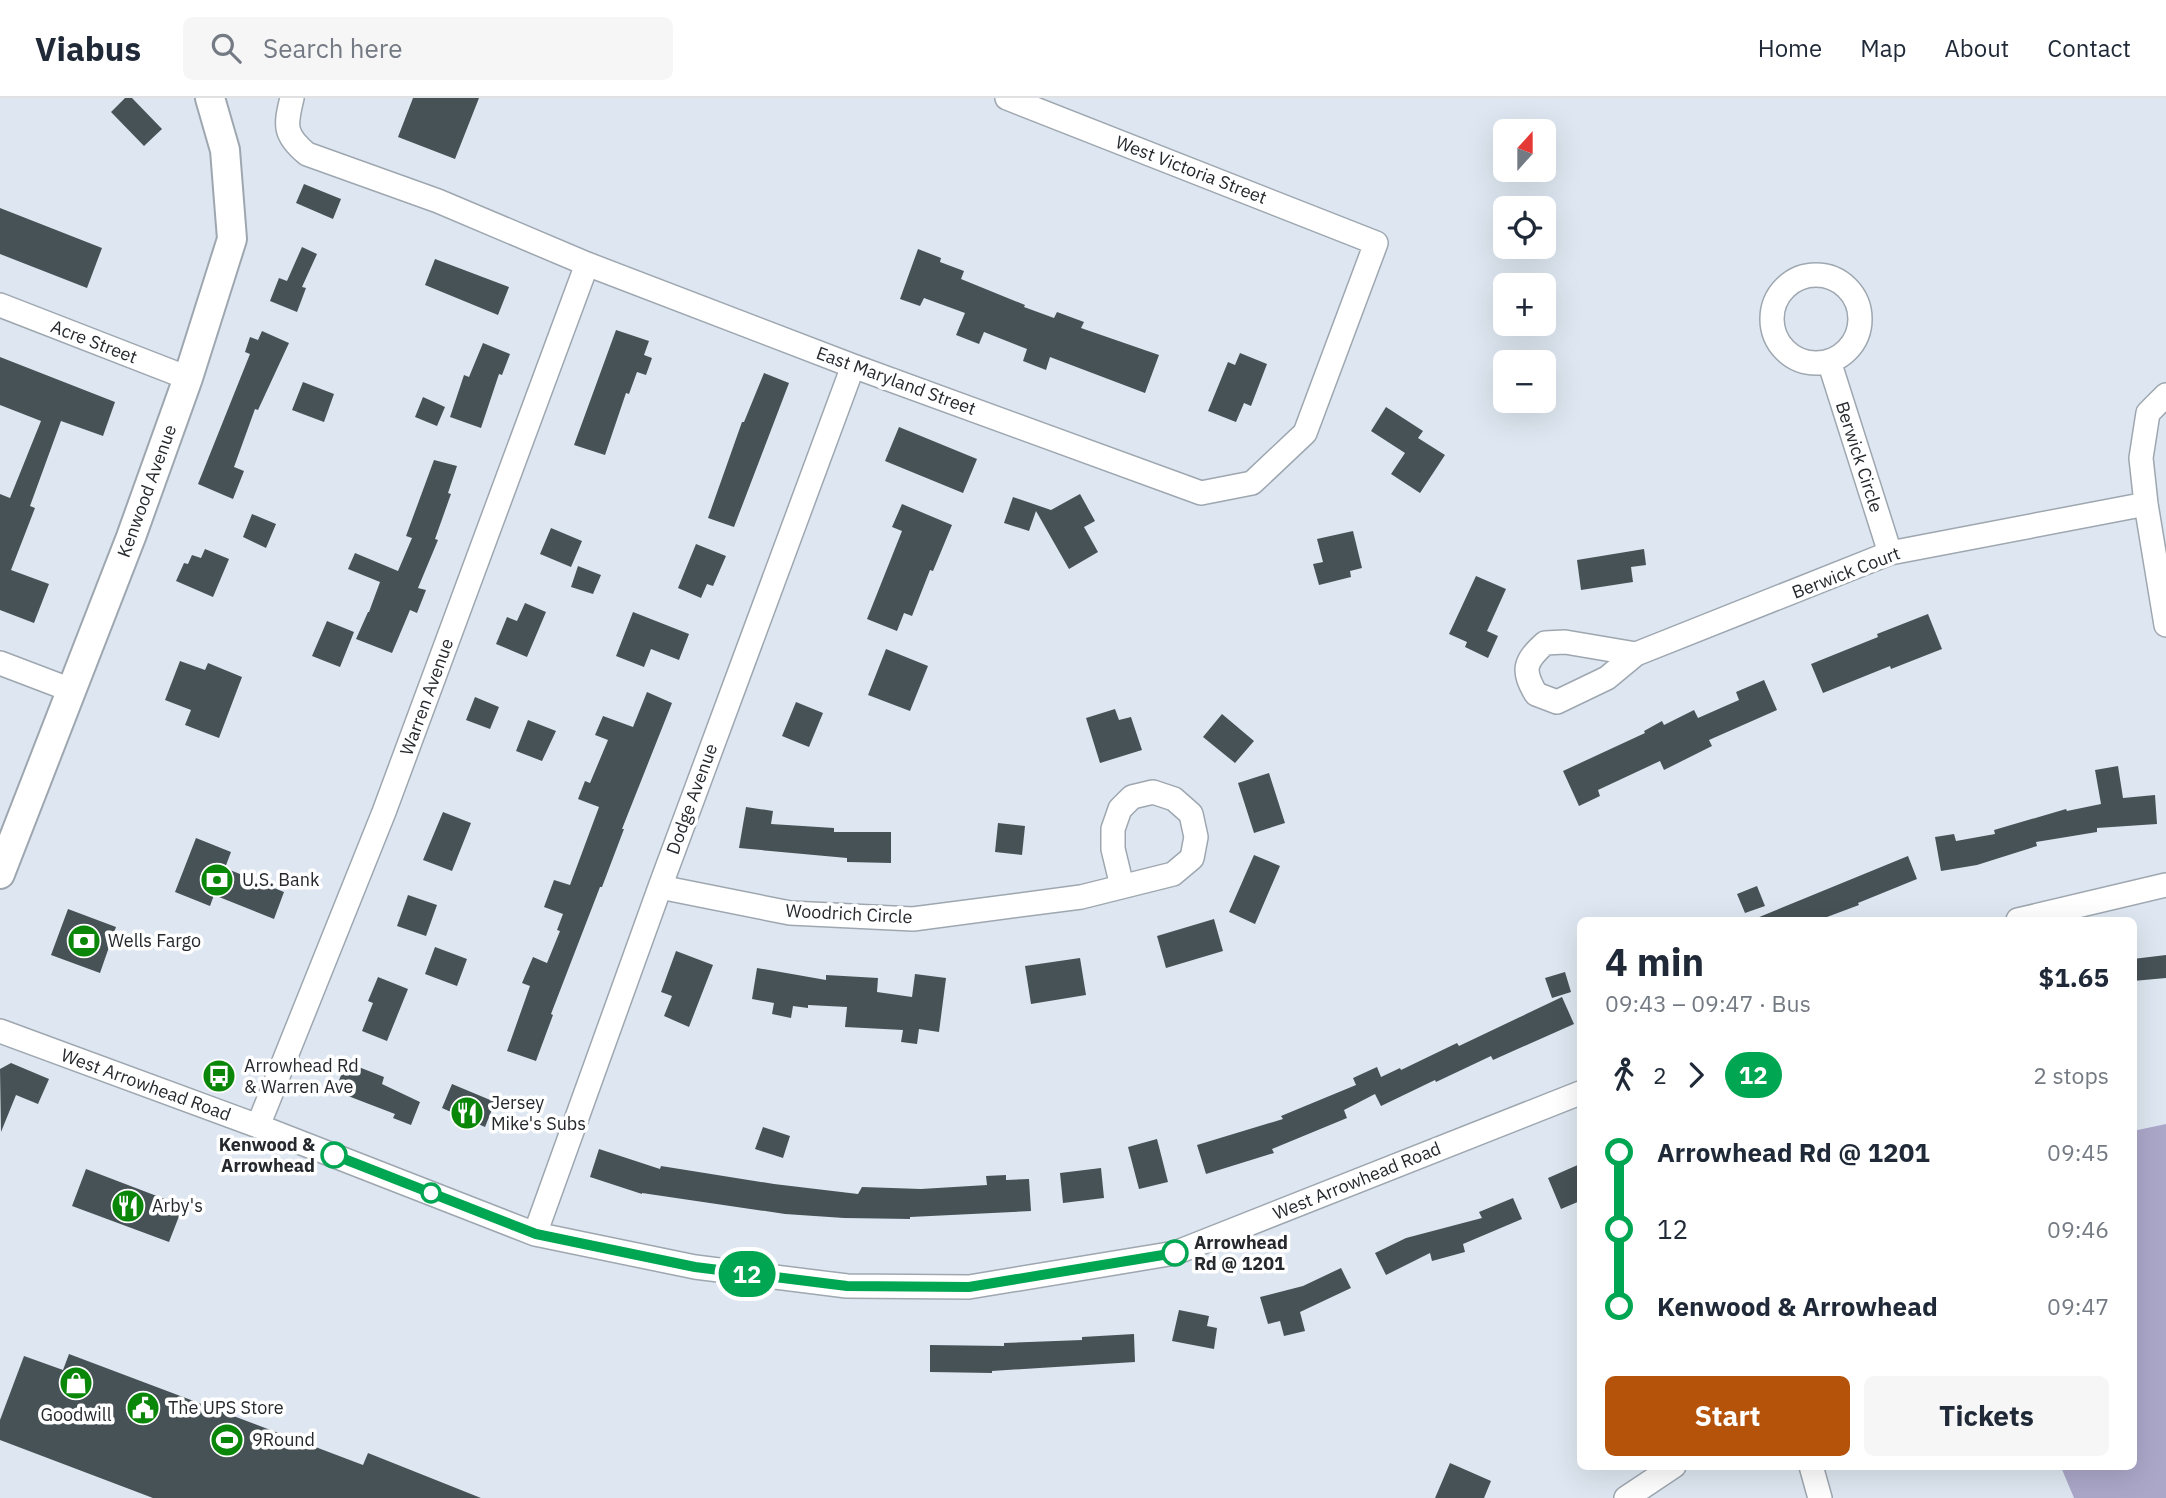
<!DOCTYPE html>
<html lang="en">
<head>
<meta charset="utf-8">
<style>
	body { margin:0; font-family:"IBM Plex Sans",sans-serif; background:#f6f6f7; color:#1f2937; height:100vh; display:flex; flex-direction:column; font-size:26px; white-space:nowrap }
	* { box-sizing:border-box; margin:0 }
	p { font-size:23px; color:#747a83 }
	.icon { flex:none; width:38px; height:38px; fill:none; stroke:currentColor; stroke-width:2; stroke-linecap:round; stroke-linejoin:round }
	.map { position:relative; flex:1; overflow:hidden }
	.panel { position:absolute; left:1577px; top:819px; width:560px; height:553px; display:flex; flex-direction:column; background:#fff; border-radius:10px; box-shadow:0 7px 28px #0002 }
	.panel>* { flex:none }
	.badge { padding:0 14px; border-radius:23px; font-size:24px; line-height:46px }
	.needle { width:46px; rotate:21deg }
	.controls { position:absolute; left:1493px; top:21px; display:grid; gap:14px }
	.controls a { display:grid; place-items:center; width:63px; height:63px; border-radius:10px; background:#fff; box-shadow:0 7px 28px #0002; font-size:35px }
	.map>.badge { position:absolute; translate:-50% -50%; box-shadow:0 0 0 4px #fff }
	.legs { display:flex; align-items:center; gap:10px; height:77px; padding:0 28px; font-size:23px }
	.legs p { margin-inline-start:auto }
	.summary { display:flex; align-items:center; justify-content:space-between; height:119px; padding:0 28px }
	h1 { font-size:38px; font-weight:700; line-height:52px }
	.primary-button { display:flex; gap:14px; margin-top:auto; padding:14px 28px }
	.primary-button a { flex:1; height:80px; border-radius:10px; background:#b45309; color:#fff; font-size:28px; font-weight:700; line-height:80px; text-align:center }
	.primary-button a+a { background:#f6f6f7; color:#1f2937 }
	ul { padding:0 28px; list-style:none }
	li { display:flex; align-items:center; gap:24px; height:77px; font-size:26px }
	li i { display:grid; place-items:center; width:10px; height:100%; margin:0 9px; background:currentColor }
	li i::after { content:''; width:18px; height:18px; margin:-9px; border:5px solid; border-radius:50%; background:#fff }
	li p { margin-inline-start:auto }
	li:first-child i { background:linear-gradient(#0000 50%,currentColor 0) }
	li:last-child i { background:linear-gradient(currentColor 50%,#0000 0) }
	header { display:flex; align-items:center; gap:42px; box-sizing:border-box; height:98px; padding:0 35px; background:#fff; border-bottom:2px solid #e0e1e3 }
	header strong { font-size:33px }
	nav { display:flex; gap:38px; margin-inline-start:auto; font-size:24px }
	.search { width:490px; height:63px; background:#f6f6f7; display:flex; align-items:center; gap:18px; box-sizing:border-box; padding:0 24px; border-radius:10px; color:#747a83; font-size:26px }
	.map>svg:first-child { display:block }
	.forest { fill:#aba7c9 }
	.building { fill:#475257 }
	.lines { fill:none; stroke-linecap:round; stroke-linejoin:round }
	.minor-casing { stroke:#9ea7b0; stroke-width:26 }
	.major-casing { stroke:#9ea7b0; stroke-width:32 }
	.minor { stroke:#fff; stroke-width:23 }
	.major { stroke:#fff; stroke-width:28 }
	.line-1-casing { stroke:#fff; stroke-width:16 }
	.line-1 { stroke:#00a651; stroke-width:10 }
	.stop-1-dot { fill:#fff; stroke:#00a651; stroke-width:3.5 }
	.labels { text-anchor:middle; stroke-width:7; stroke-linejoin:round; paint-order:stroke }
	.street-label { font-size:18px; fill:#25282c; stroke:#fff }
	.poi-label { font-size:18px; fill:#25282c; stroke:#fff; text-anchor:start }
	.stop-label { font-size:18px; font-weight:bold; fill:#25282c; stroke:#fff; text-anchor:end }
</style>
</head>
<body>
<header>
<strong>Viabus</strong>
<div class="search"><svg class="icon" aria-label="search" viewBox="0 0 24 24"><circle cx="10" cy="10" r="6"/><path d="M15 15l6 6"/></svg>Search here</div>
<nav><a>Home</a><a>Map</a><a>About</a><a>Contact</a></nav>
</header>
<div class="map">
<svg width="2166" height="1400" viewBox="0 0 2166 1400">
	<rect width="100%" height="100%" fill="#dee7f1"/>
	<!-- forest -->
	<path class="forest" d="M2166,1026V1400H2074L2061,1369L2133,1368V1033Z"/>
	<!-- building -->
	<path class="building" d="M125,0H132L162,31L144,48L111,14Z
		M413,0H479L455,61L398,39Z
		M304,86L341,101L333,121L296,105Z
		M0,110L102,150L87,190L0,156Z
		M302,149L317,156L302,189L306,190L297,214L270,203L279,180L287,183Z
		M918,151L941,160L940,164L964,173L961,181L1025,207L1024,209L1054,220L1057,214L1084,224L1081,230L1159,257L1145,295L1050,259L1046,272L1023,263L1027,251L984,234L979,246L956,237L965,215L924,200L920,208L900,201Z
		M435,161L509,189L498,217L425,187Z
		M616,232L649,243L644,257L652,260L646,277L637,274L629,296L626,295L605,357L574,347Z
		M262,233L289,245L258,312L255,311L234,369L244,373L233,401L198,386L250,256L245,254L250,239L258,242Z
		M483,245L510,256L502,277L499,276L481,330L450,319L464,277L469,279Z
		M1240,255L1267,266L1251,308L1244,305L1236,324L1208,313L1228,264L1235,267Z
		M0,259L115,304L103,338L61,323L30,408L35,410L11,472L49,486L34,525L0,512V396L10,400L41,323L0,307Z
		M764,275L789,285L734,429L708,420L742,324H744Z
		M303,284L334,296L324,324L292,312Z
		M423,299L445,309L437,328L415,319Z
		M1386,309L1423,333L1418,340L1445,357L1420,395L1391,376L1405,355L1371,333Z
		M899,329L977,361L963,395L885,363Z
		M434,362L457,368L448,395L451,396L435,441L438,442L418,490L426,492L417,515L410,512L392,555L356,541L368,514H369L380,484L348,471L355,455L398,473L412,440L406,438Z
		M1080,396L1095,423L1084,429L1098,454L1069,471L1036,413L1029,433L1004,425L1013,399L1051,412Z
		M902,406L952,427L933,473L930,472L912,518L904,515L897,533L867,521L902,433L892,429Z
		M252,416L276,426L266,450L243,439Z
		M551,430L582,443L571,469L540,456Z
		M1353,433L1362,470L1350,473L1351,479L1319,487L1313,466L1323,464L1317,441Z
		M696,446L726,458L713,488L707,486L701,500L678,490Z
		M205,451L229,461L213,499L176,483L184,465L188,466L192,457L201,460Z
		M1644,451L1646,467L1631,469L1633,484L1581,492L1577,462Z
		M578,468L601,477L593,496L571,489Z
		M1476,478L1506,491L1487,533L1498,538L1488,560L1465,549L1467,544L1449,536Z
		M525,505L546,514L527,559L496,546L507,519L517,523Z
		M633,514L689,536L679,562L651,551L644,569L616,558Z
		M1928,516L1942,551L1891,571L1890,568L1823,595L1811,566L1878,539L1877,536Z
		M327,523L354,534L340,569L312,558Z
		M886,551L928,568L910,613L868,597Z
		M180,563L205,572L208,565L242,579L219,640L185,627L191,612L165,602Z
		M1764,582L1777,612L1709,642L1712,648L1664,672L1660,663L1598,692L1600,698L1579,708L1563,673L1645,635L1644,633L1662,623L1664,627L1694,612L1698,620L1739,602L1736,594Z
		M647,594L672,605L622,731H624L602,789H600L551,916L553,917L536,963L507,953L530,888L522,885L533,859L547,865L560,833L557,832L563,816L544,809L554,782L570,787L599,709L578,701L585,683L590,685L608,642L595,637L603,618L633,629Z
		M475,599L499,609L490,631L466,622Z
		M796,604L823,615L809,649L782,638Z
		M1115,611L1119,622L1131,619L1142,652L1100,665L1086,620Z
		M1222,616L1254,643L1235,665L1203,639Z
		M528,622L556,633L542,663L516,653Z
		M2118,668L2123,700L2155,697L2157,726L2097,730V734L2036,744L2037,748L1977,767L1941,773L1935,739L1954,736L1956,743L1995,736L1994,732L2066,711L2067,713L2101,706L2095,672Z
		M1269,675L1285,725L1254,735L1238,685Z
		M746,709L773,713L771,726L834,730V734H891V765L847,764V760L739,750Z
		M443,714L471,725L452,773L423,762Z
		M998,725L1025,728L1022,757L995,754Z
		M196,740L231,754L225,770L284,794L274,821L214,797L210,808L175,794Z
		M1254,757L1280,768L1255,826L1229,814Z
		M1908,758L1917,781L1858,805L1859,807L1819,822H1752Z
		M1757,788L1765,808L1745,815L1737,796Z
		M408,797L437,807L426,838L397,828Z
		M68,811L116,829L100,875L51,857Z
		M1214,821L1223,853L1166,870L1157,838Z
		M435,849L467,861L457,888L425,876Z
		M676,853L713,867L689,929L664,918L672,898L661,894Z
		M2166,857V880L2133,883V861Z
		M1080,860L1086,897L1031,906L1025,868Z
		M757,870L826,882V877L878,880L877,894L912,899L915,876L946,880L939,934L919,931L917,946L901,944L903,932L845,929L847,909L808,907V910L793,908L791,920L772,916L774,905L752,901Z
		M1565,874L1571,894L1552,900L1545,880Z
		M378,879L408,891L387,943L362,933L373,905L368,903Z
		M1562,899L1574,926L1493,962L1491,958L1436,984L1435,982L1381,1008L1375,996L1344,1012L1347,1020L1272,1051L1274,1055L1206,1076L1197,1047L1283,1021L1281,1018L1356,987L1353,980L1377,969L1381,979L1400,970L1401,972L1457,945L1459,948Z
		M346,964L384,979L382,986L420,1004L411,1027L393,1020L395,1016L335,993Z
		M11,965L49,981L38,1006L16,997L1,1034L0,971Z
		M452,986L495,1004L485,1029L442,1010Z
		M763,1029L790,1038L783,1060L755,1051Z
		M1157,1041L1168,1084L1139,1091L1128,1049Z
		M599,1051L660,1071L661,1068L774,1086L858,1096L862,1089L921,1091L987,1087L986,1078L1006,1077V1082L1029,1081L1031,1113L910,1119V1121L844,1120L785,1116L642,1095V1096L590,1079Z
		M1580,1066V1103L1561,1111L1548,1080Z
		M1101,1070L1104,1100L1063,1105L1060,1075Z
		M86,1071L183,1108L169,1144L72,1108Z
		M1513,1100L1522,1121L1463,1146L1465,1154L1432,1163L1430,1155L1386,1177L1375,1155L1406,1140L1482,1120L1479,1114Z
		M1341,1170L1351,1190L1300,1214L1305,1233L1284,1238L1280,1223L1268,1226L1260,1199L1303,1188Z
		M1179,1212L1209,1218L1207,1228L1217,1230L1214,1251L1172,1243Z
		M1134,1236L1135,1264L992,1273V1275L930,1274V1247L1004,1248V1245L1082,1242V1239Z
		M69,1256L363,1367L368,1355L481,1400H153L0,1342V1322L24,1258L63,1272Z
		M1450,1365L1491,1383L1484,1400H1435Z"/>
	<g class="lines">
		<defs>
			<path id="minor" d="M292,0C285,28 284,37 307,56L438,103L587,166L853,268L1201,395L1252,385L1305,335L1376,145L1007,0
				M1772 221a44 44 0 1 1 88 0a44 44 0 1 1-88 0Z
				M0,207L188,280
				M1829,263L1890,455
				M2166,297L2148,315L2141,360L2146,406L2166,527
				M1636,556L1565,544L1545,545C1524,564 1522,572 1536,596L1557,604L1607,580L1636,556L1890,455L2146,406
				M0,565L71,592
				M660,789L790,815L913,821L1081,799L1173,776L1192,760L1196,739L1191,716L1174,701L1153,694L1132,699L1120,711L1113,731V751L1122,788
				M2018,822L2166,787
				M0,933L258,1028L535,1136L695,1169L847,1188L969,1189L1175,1155L1580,995
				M258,1028L384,714L587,166
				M535,1136L660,789L853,268
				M1811,1368L1820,1400
				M1626,1400L1674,1368"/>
			<path id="major" d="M0,776L131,439L188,280L232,141L225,52L210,0"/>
		</defs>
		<!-- minor casing -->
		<use href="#minor" class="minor-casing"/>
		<!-- major casing -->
		<use href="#major" class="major-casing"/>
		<!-- minor -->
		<use href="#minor" class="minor"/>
		<!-- major -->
		<use href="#major" class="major"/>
	</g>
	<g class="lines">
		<defs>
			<path id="line-1" d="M334,1057L536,1136L695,1169L847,1188L969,1189L1175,1155"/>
		</defs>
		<!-- line-1 casing -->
		<use href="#line-1" class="line-1-casing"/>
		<!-- line-1 -->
		<use href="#line-1" class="line-1"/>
	</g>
	<!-- icons -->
	<defs>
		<symbol id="bank-disc" viewBox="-11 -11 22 22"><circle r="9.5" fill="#0a8708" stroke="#fff"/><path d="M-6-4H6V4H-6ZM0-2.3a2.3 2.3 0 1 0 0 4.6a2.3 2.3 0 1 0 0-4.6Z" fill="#fff"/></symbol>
		<symbol id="bus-disc" viewBox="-11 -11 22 22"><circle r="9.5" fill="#0a8708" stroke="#fff"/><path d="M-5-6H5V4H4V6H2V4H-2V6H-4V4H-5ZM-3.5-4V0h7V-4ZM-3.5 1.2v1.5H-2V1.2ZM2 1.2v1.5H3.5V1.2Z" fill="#fff"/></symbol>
		<symbol id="restaurant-disc" viewBox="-11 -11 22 22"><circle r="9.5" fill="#0a8708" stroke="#fff"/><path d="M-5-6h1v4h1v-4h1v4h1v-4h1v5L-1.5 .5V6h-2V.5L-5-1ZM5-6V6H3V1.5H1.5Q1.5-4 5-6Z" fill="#fff"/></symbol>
		<symbol id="shop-disc" viewBox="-11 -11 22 22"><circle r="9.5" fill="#0a8708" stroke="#fff"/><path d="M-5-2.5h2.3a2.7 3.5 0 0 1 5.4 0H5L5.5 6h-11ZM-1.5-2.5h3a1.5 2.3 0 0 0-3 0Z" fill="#fff"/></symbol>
		<symbol id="civic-disc" viewBox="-11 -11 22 22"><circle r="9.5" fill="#0a8708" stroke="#fff"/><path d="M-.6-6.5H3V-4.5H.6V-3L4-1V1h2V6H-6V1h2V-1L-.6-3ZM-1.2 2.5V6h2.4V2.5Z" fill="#fff"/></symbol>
		<symbol id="stadium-disc" viewBox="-11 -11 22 22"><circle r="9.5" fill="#0a8708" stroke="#fff"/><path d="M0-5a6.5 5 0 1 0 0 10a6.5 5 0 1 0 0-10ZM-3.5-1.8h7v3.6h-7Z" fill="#fff"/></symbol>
	</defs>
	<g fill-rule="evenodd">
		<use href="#bank-disc" x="198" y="763" width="38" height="38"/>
		<use href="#bank-disc" x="65" y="824" width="38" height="38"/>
		<use href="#bus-disc" x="200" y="959" width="38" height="38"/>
		<use href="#restaurant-disc" x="448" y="996" width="38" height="38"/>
		<use href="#restaurant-disc" x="109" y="1089" width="38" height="38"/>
		<use href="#shop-disc" x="57" y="1266" width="38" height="38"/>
		<use href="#civic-disc" x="124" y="1291" width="38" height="38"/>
		<use href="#stadium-disc" x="208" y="1323" width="38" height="38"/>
	</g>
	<!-- markers -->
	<g class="stop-1-dot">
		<circle cx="334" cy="1057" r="12"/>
		<circle cx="431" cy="1095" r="9"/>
		<circle cx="1175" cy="1155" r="12"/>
	</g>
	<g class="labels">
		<!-- street labels -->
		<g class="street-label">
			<text transform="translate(1191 72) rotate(21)" y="6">West Victoria Street</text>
			<text transform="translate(94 244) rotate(21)" y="6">Acre Street</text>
			<text transform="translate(896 283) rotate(20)" y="6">East Maryland Street</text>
			<text transform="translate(1859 359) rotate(72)" y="6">Berwick Circle</text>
			<text transform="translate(147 393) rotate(-70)" y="6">Kenwood Avenue</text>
			<text transform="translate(1846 475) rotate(-21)" y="6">Berwick Court</text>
			<text transform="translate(427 599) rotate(-70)" y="6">Warren Avenue</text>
			<text transform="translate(692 701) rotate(-70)" y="6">Dodge Avenue</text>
			<text transform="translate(849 816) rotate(3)" y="6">Woodrich Circle</text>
			<text transform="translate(146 987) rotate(20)" y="6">West Arrowhead Road</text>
			<text transform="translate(1357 1083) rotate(-22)" y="6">West Arrowhead Road</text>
		</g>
		<!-- poi labels -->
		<g class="poi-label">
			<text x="242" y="788">U.S. Bank</text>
			<text x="108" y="849">Wells Fargo</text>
			<text x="244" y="974">Arrowhead Rd<tspan x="244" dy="21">&amp; Warren Ave</tspan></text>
			<text x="491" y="1011">Jersey<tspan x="491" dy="21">Mike's Subs</tspan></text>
			<text x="152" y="1114">Arby's</text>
			<text x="168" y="1316">The UPS Store</text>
			<text x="76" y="1323" text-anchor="middle">Goodwill</text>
			<text x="252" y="1348">9Round</text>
		</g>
		<!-- stop labels -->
		<g class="stop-label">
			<text x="315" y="1053">Kenwood &amp;<tspan x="315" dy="21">Arrowhead</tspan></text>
			<text x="1194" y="1151" text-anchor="start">Arrowhead<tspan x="1194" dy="21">Rd @ 1201</tspan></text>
		</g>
	</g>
</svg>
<div class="controls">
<a><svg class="needle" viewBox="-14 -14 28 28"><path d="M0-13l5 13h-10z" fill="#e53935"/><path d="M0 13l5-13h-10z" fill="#747a83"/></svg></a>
<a><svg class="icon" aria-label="locate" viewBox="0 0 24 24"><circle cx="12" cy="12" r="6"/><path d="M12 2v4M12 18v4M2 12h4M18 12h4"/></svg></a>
<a>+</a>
<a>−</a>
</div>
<b class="badge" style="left:747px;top:1176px;background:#00a651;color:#fff">12</b>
<section class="panel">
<div class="summary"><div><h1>4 min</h1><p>09:43 – 09:47 · Bus</p></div><b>$1.65</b></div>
<div class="legs"><svg class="icon" aria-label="walk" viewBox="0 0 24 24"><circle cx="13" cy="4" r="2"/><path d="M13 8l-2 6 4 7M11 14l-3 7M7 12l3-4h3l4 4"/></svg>2<svg class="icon" aria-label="forward" viewBox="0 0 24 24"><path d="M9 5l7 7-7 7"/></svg><b class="badge" style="background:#00a651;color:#fff">12</b><p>2 stops</p></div>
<ul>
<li><i style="color:#00a651"></i><b>Arrowhead Rd @ 1201</b><p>09:45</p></li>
<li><i style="color:#00a651"></i><span>12</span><p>09:46</p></li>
<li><i style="color:#00a651"></i><b>Kenwood &amp; Arrowhead</b><p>09:47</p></li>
</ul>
<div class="primary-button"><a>Start</a><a>Tickets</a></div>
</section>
</div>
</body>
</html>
